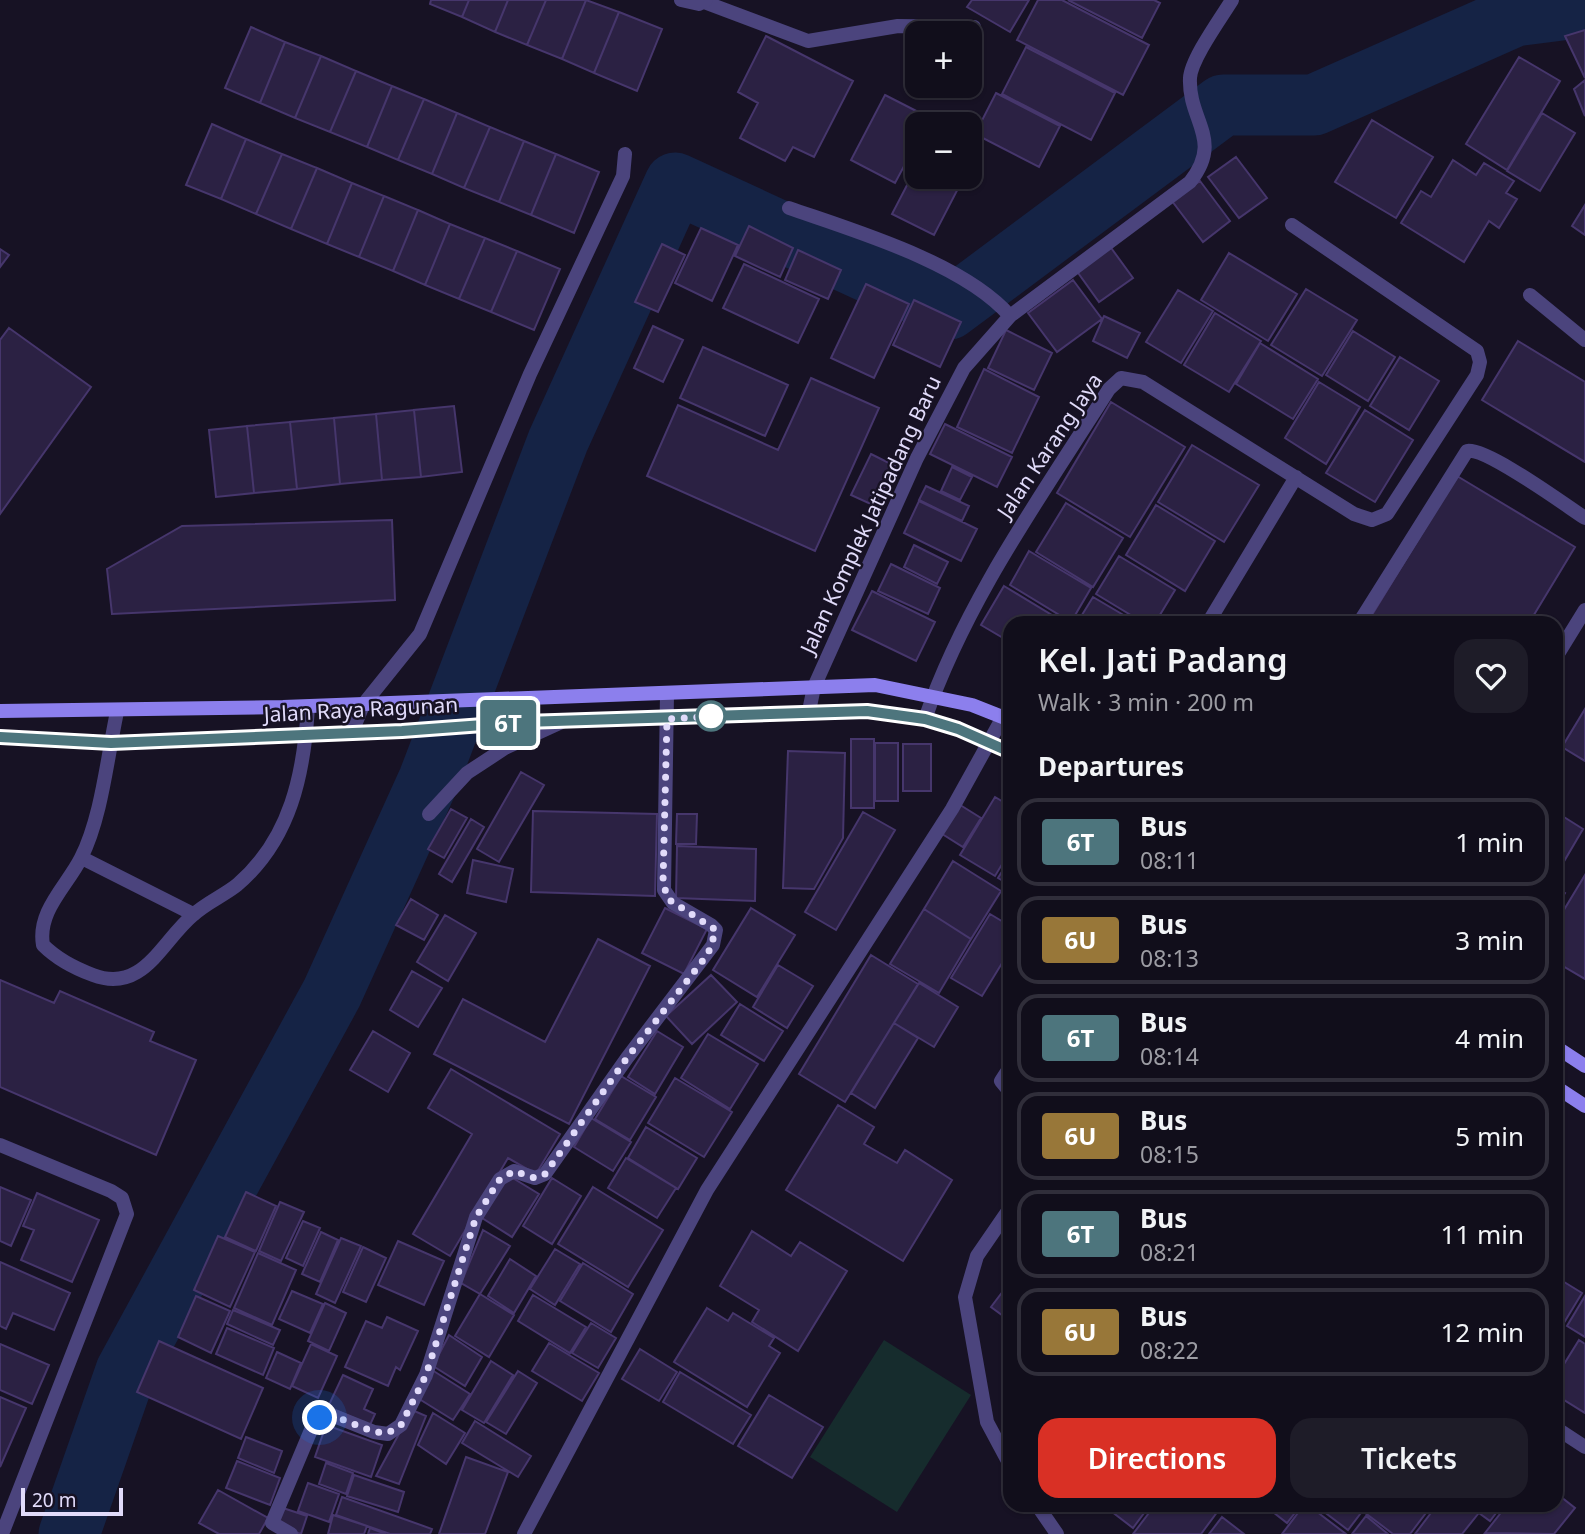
<!DOCTYPE html>
<html lang="en">
<head>
<meta charset="utf-8">
<style>
	body { margin:0; font-family:"Noto Sans",sans-serif; background:#1e1c28; color:#f1f3f6; height:100vh; display:flex; flex-direction:column; font-size:26px; white-space:nowrap }
	* { box-sizing:border-box; margin:0 }
	p { font-size:23px; color:#9c9ca3 }
	.icon { flex:none; width:38px; height:38px; fill:none; stroke:currentColor; stroke-width:2; stroke-linecap:round; stroke-linejoin:round }
	.map { position:relative; flex:1; overflow:hidden }
	.drawer { position:absolute; left:1003px; top:616px; width:560px; height:896px; display:flex; flex-direction:column; background:#110e1b; border-radius:21px; box-shadow:0 2px 5px #0004,0 0 0 2px #302e3a }
	.drawer>* { flex:none }
	.badge { padding:0 14px; border-radius:5px; font-size:24px; line-height:46px }
	.fabs { position:absolute; left:905px; top:21px; display:grid; gap:14px }
	.fabs a { display:grid; place-items:center; width:77px; height:77px; border-radius:14px; background:#110e1b; box-shadow:0 2px 5px #0004,0 0 0 2px #302e3a; font-size:35px }
	.scale { position:absolute; left:21px; bottom:18px; width:102px; box-sizing:border-box; padding-left:7px; border:4px solid #e1dbfa; border-top:0; font-size:19px; line-height:24px; white-space:nowrap; color:#e1dbfa; -webkit-text-stroke:5px #171224; paint-order:stroke }
	.you { position:absolute; width:35px; height:35px; margin:-18px; border:5px solid #fff; border-radius:50%; background:#1a73e8; box-shadow:0 0 0 10px #1a73e833 }
	.map>.badge { position:absolute; translate:-50% -50%; box-shadow:0 0 0 4px #fff }
	h2 { padding:0 35px; font-size:26px; line-height:63px }
	.round { display:grid; place-items:center; flex:none; width:74px; height:74px; border-radius:21px; background:#1e1c28 }
	.overview { display:flex; align-items:center; justify-content:space-between; height:119px; padding:0 35px }
	h1 { font-size:33px; font-weight:600; line-height:52px }
	.action { display:flex; gap:14px; margin-top:auto; padding:14px 35px }
	.action a { flex:1; height:80px; border-radius:21px; background:#d93025; color:#fff; font-size:28px; font-weight:600; line-height:80px; text-align:center }
	.action a+a { background:#1e1c28; color:#f1f3f6 }
	ul { padding:0; list-style:none }
	li { display:flex; align-items:center; gap:21px; height:88px; margin:0 14px 10px; padding:0 21px; border:4px solid #302e3a; border-radius:21px }
	li div { flex:1 }
	li b { display:block; font-size:26px }
	li em { font-style:normal }
	li .badge { min-width:77px; font-weight:700; text-align:center }
	.map>svg:first-child { display:block }
	.green { fill:#162c2d }
	.lines { fill:none; stroke-linecap:round; stroke-linejoin:round }
	.river { stroke:#152345; stroke-width:61 }
	.building { fill:#2b2143; stroke:#46366c; stroke-width:2 }
	.service { stroke:#4b447d; stroke-width:14 }
	.minor { stroke:#4b447d; stroke-width:14 }
	.secondary { stroke:#8c7fed; stroke-width:14 }
	.line-casing { stroke:#fff; stroke-width:16 }
	.line { stroke:#4d757d; stroke-width:10 }
	.walk { stroke:#e1dbfa; stroke-width:7; stroke-dasharray:0 12.6 }
	.stop-dot { fill:#fff; stroke:#4d757d; stroke-width:3.5 }
	.labels { text-anchor:middle; stroke-width:5; stroke-linejoin:round; paint-order:stroke }
	.street-label { font-size:21px; fill:#e1dbfa; stroke:#171224 }
</style>
</head>
<body>
<div class="map">
<svg width="1585" height="1534" viewBox="0 0 1585 1534">
	<rect width="100%" height="100%" fill="#171224"/>
	<!-- green -->
	<path class="green" d="M884,1340L971,1395L897,1512L810,1457Z"/>
	<g class="lines">
		<!-- river -->
		<path class="river" d="M69,1534L126,1371L332,993L429,779L558,441L675,183L949,309L1223,105H1314L1515,16L1585,7"/>
	</g>
	<!-- building -->
	<path class="building" d="M431,0H469L462,17L430,4Z
		M469,0H508L495,32L462,17Z
		M508,0H546L527,45L495,32Z
		M546,0H586L562,59L527,45Z
		M586,0L619,12L594,73L562,59Z
		M972,0H1029L1010,32L967,7Z
		M1038,0H1062L1149,45L1123,95L1017,40Z
		M1068,0H1154L1160,3L1142,38Z
		M619,12L662,29L637,91L594,73Z
		M251,27L285,42L260,103L225,88Z
		M1585,30V78L1565,36Z
		M766,36L853,81L814,157L793,147L785,161L740,138L758,103L738,92Z
		M285,42L321,56L295,118L260,103Z
		M1026,47L1115,93L1091,140L1002,94Z
		M321,56L356,71L330,132L295,118Z
		M1519,57L1560,81L1507,170L1466,144Z
		M356,71L392,86L367,147L330,132Z
		M1585,80V116L1574,89Z
		M392,86L424,99L398,160L367,147Z
		M996,93L1060,126L1039,167L975,134Z
		M885,95L930,118L926,124H917V142L895,183L851,160Z
		M424,99L457,113L432,174L398,160Z
		M457,113L490,127L464,188L432,174Z
		M1542,113L1575,133L1540,191L1507,171Z
		M1372,120L1433,157L1396,218L1335,182Z
		M212,124L246,139L221,199L186,185Z
		M490,127L524,141L499,202L464,188Z
		M246,139L282,154L256,214L221,199Z
		M524,141L556,154L531,215L499,202Z
		M282,154L317,168L291,229L256,214Z
		M556,154L599,172L574,233L531,215Z
		M1236,157L1267,198L1239,218L1208,177Z
		M1453,160L1476,175L1484,163L1514,181L1506,193L1517,199L1499,228L1489,221L1464,262L1401,223L1421,191L1431,197Z
		M917,166V177H964L934,235L892,214Z
		M317,168L352,183L327,244L291,229Z
		M1200,181L1230,221L1203,242L1172,201Z
		M352,183L384,196L359,257L327,244Z
		M384,196L418,210L393,271L359,257Z
		M1585,205V235L1572,226Z
		M418,210L450,224L425,285L393,271Z
		M450,224L485,238L459,299L425,285Z
		M749,226L793,248L780,277L735,256Z
		M701,228L738,245L712,301L675,283Z
		M485,238L517,251L491,312L459,299Z
		M662,244L685,255L658,312L635,302Z
		M1109,245L1133,278L1099,302L1076,270Z
		M0,249L9,255L0,267Z
		M798,250L841,270L828,299L785,280Z
		M517,251L560,269L534,330L491,312Z
		M1229,253L1297,294L1268,341L1201,300Z
		M744,264L819,299L798,343L723,308Z
		M1073,280L1102,319L1057,352L1028,313Z
		M866,284L909,304L874,378L831,358Z
		M1306,289L1357,320L1322,376L1271,345Z
		M1178,290L1213,311L1181,363L1146,342Z
		M914,300L961,322L940,367L893,345Z
		M1215,313L1261,341L1229,392L1184,365Z
		M1104,316L1140,333L1127,358L1093,341Z
		M653,326L683,340L663,382L634,368Z
		M9,328L91,387L0,514V340Z
		M1006,330L1052,353L1034,390L988,368Z
		M1353,331L1395,357L1368,401L1326,375Z
		M1518,341L1585,382V462L1482,400Z
		M1260,343L1318,379L1293,419L1236,384Z
		M703,347L788,385L765,436L680,398Z
		M1400,357L1439,381L1409,430L1370,406Z
		M984,369L1039,397L1012,453L957,427Z
		M811,378L879,408L815,551L647,476L678,405L778,450Z
		M1319,382L1360,407L1326,464L1285,438Z
		M1111,402L1185,447L1130,537L1057,493Z
		M454,406L462,472L421,477L414,410Z
		M414,410L421,477L382,480L376,414Z
		M1365,410L1413,440L1375,502L1326,473Z
		M376,414L382,480L340,484L334,418Z
		M334,418L340,484L297,489L290,422Z
		M290,422L297,489L254,493L247,426Z
		M945,424L1012,457L997,487L930,454Z
		M247,426L254,493L216,497L209,430Z
		M1192,445L1259,485L1224,542L1158,502Z
		M871,454L895,466L875,506L851,495Z
		M952,467L972,477L960,500L941,491Z
		M1457,476L1575,547L1529,623H1367Z
		M926,486L969,506L962,521L919,500Z
		M919,501L977,529L961,561L904,533Z
		M1066,503L1123,538L1093,587L1036,552Z
		M1156,505L1215,541L1185,591L1126,555Z
		M392,520L395,600L112,614L107,569L182,526Z
		M914,545L948,562L937,584L904,567Z
		M1029,551L1091,588L1071,622L1010,585Z
		M1119,556L1175,590L1155,623H1144L1096,594Z
		M891,564L940,588L928,614L878,591Z
		M1004,586L1065,623H1010V642L981,625Z
		M872,591L935,622L916,661L852,630Z
		M1093,597L1137,623H1077Z
		M1585,709V761L1562,747Z
		M851,739H874V808H851Z
		M875,743H898V801H875Z
		M903,744H931V791H903Z
		M788,751L845,753L843,838L814,889L783,888Z
		M521,772L544,785L499,862L477,849Z
		M995,797L1010,806V851L995,876L960,855Z
		M957,803L981,818L963,847L939,832Z
		M451,809L467,818L444,858L428,849Z
		M533,811L657,814L655,896L531,892Z
		M863,812L895,830L836,930L805,912Z
		M1556,812L1583,829L1556,875Z
		M677,814H697L696,844H676Z
		M471,819L484,827L452,882L439,874Z
		M677,846L756,849L755,901L676,898Z
		M1010,859V885L998,878Z
		M473,860L513,869L506,902L467,893Z
		M953,861L1001,891L971,939L924,909Z
		M1585,875V979L1556,962V923Z
		M1556,887L1565,893L1556,908Z
		M411,899L438,915L424,940L396,925Z
		M665,908L707,929L684,974L642,953Z
		M751,908L795,935L757,997L713,970Z
		M924,909L971,939L939,993L890,964Z
		M990,914L1010,926V950L982,996L951,978Z
		M445,915L476,933L448,981L417,962Z
		M598,939L650,966L569,1124L434,1054L463,999L545,1042Z
		M871,955L918,984L845,1102L799,1074Z
		M778,965L813,986L787,1028L753,1007Z
		M412,971L442,988L418,1027L390,1010Z
		M711,975L737,1002L692,1044L666,1016Z
		M0,980L54,1003L60,991L154,1032L150,1041L196,1060L156,1155L0,1087Z
		M919,983L958,1007L934,1047L894,1023Z
		M740,1004L783,1031L764,1061L721,1035Z
		M894,1023L918,1038L875,1108L851,1093Z
		M373,1031L410,1053L388,1092L350,1070Z
		M657,1031L683,1047L655,1094L628,1077Z
		M708,1034L758,1064L730,1109L681,1078Z
		M451,1069L560,1134L536,1174L508,1158L450,1256L413,1234L472,1134L428,1108Z
		M621,1076L656,1097L630,1140L595,1119Z
		M675,1078L732,1112L704,1157L648,1123Z
		M838,1105L874,1127L864,1144L897,1163L905,1150L952,1180L903,1261L786,1190Z
		M591,1118L631,1142L613,1171L574,1147Z
		M646,1127L697,1158L678,1189L628,1158Z
		M626,1158L676,1188L657,1218L608,1188Z
		M508,1175L539,1194L512,1237L482,1218Z
		M552,1178L581,1196L552,1244L523,1226Z
		M0,1187L31,1200L11,1246L0,1241Z
		M593,1187L663,1230L628,1287L558,1244Z
		M246,1192L276,1206L256,1251L225,1237Z
		M37,1193L99,1220L72,1282L21,1260L34,1230L23,1226Z
		M280,1202L304,1212L281,1261L259,1251Z
		M303,1221L320,1228L303,1266L286,1258Z
		M483,1230L510,1246L480,1294L461,1283Z
		M752,1231L791,1256L800,1242L847,1271L798,1351L752,1322L759,1310L720,1286Z
		M321,1232L338,1240L320,1282L302,1274Z
		M218,1236L255,1252L230,1307L194,1290Z
		M341,1238L361,1246L335,1303L316,1294Z
		M398,1241L444,1261L424,1305L378,1285Z
		M363,1247L386,1258L366,1302L343,1292Z
		M555,1249L580,1264L555,1305L530,1289Z
		M258,1253L296,1270L272,1325L234,1308Z
		M510,1259L536,1276L514,1313L488,1296Z
		M0,1262L70,1293L54,1330L13,1313L6,1329L0,1326Z
		M583,1263L633,1294L611,1332L560,1301Z
		M1556,1277L1582,1293L1556,1336Z
		M1010,1282V1321L991,1307Z
		M292,1291L323,1304L310,1333L279,1319Z
		M480,1294L514,1315L489,1357L455,1336Z
		M533,1295L586,1327L570,1353L518,1321Z
		M196,1296L230,1311L211,1353L178,1337Z
		M1585,1296V1337L1567,1326Z
		M325,1303L346,1313L329,1351L308,1341Z
		M707,1308L728,1321L733,1313L774,1338L769,1346L780,1353L747,1407L674,1362Z
		M233,1310L280,1330L273,1345L227,1324Z
		M387,1317L418,1331L400,1370L396,1367L388,1386L345,1367L366,1321L382,1328Z
		M591,1323L616,1338L598,1368L572,1353Z
		M227,1328L274,1348L263,1375L216,1354Z
		M449,1335L482,1357L465,1386L433,1366Z
		M1579,1340L1585,1344V1413L1556,1395V1377Z
		M159,1341L263,1388L241,1439L137,1392Z
		M549,1343L599,1373L582,1401L532,1371Z
		M0,1344L49,1365L32,1404L0,1390Z
		M311,1344L337,1356L318,1398L292,1386Z
		M640,1349L677,1372L659,1401L622,1379Z
		M277,1352L301,1363L290,1389L266,1378Z
		M491,1361L513,1375L484,1423L462,1410Z
		M432,1370L470,1394L453,1420L416,1397Z
		M518,1371L537,1383L506,1434L486,1422Z
		M680,1372L751,1415L733,1444L663,1402Z
		M343,1375L373,1389L364,1409L375,1414L370,1425L328,1407Z
		M769,1395L823,1427L792,1478L738,1446Z
		M0,1397L26,1408L0,1467Z
		M412,1410L426,1416L399,1484L376,1476Z
		M433,1413L465,1433L446,1464L418,1445Z
		M475,1421L531,1456L518,1477L462,1443Z
		M326,1425L382,1445L371,1477L315,1457Z
		M246,1437L282,1451L274,1473L238,1458Z
		M466,1457L508,1472L485,1534H439Z
		M237,1461L280,1478L270,1505L226,1488Z
		M326,1463L353,1473L346,1494L319,1484Z
		M354,1475L404,1492L398,1512L347,1496Z
		M308,1483L339,1494L329,1522L298,1511Z
		M218,1490L268,1518L259,1534H219L199,1523Z
		M1556,1493L1575,1508L1554,1534L1485,1533L1507,1505H1556Z
		M342,1497L432,1529L430,1534H390L336,1515Z
		M1103,1505H1150L1133,1528Z
		M1155,1505H1210L1218,1511L1201,1534H1133Z
		M1264,1505H1301L1287,1523Z
		M1304,1505H1308L1346,1534H1282Z
		M1315,1505H1367L1348,1530Z
		M1370,1505H1432L1410,1534H1393L1364,1512Z
		M1437,1505H1467L1478,1514L1462,1534H1415Z
		M1468,1505H1502L1490,1521Z
		M283,1508L307,1516L301,1534L277,1526Z
		M333,1515L367,1526L364,1534H328Z
		M1366,1516L1388,1534H1352Z
		M1222,1517L1244,1534H1209Z
		M370,1528L386,1534H368Z"/>
	<g class="lines">
		<!-- service -->
		<path class="service" d="M704,2L808,41L898,26L974,27
			M1359,623L1467,451C1486,447 1565,505 1585,518
			M1556,657L1585,610
			M117,712C107,758 102,816 81,858C67,886 37,911 43,945C57,959 74,968 93,975C143,994 161,942 193,915C206,903 223,896 237,885C291,839 304,773 308,707
			M82,858L193,914"/>
		<!-- minor -->
		<path class="minor" d="M681,0L699,4L706,0
			M789,208C855,231 964,263 1010,316
			M1530,295L1585,340
			M1208,623L1296,477
			M809,711L814,687L917,458L964,368L1010,316L1190,182C1224,139 1188,121 1190,78C1191,59 1221,18 1232,0
			M925,719C966,600 1042,495 1109,389L1121,378L1143,382L1354,514L1372,520L1387,514L1477,375L1480,362L1477,351L1292,225
			M352,732L363,705L420,634L530,374L623,176L625,154
			M429,814L467,773L505,748L564,721
			M1010,1067L1001,1081L1010,1092
			M0,1145L111,1191L122,1198L127,1214L2,1534
			M1010,1208L977,1256L965,1297L987,1422L1010,1465
			M1556,1428L1585,1447
			M1037,1505L1057,1534
			M291,1534L272,1523L311,1430L320,1418L329,1414L374,1432L388,1434L401,1425L426,1375L476,1217L500,1179L514,1171L535,1178L545,1174L627,1058L713,945L716,930L711,925L673,903L664,890L667,694
			M524,1534L707,1190L952,809L1003,717"/>
		<!-- secondary -->
		<path class="secondary" d="M0,711L283,707L875,685L972,705L1010,720
			M0,737L111,743L402,731L524,722L868,711L925,719L958,729L1010,752
			M1556,1047L1585,1066
			M1556,1087L1585,1106"/>
	</g>
	<g class="lines">
		<defs>
			<path id="line" d="M0,737L111,743L402,731L524,722L867,711L925,719L958,729L1010,752"/>
		</defs>
		<!-- line casing -->
		<use href="#line" class="line-casing"/>
		<!-- line -->
		<use href="#line" class="line"/>
		<!-- walk -->
		<path class="walk" d="M320,1418L329,1414L374,1432L388,1433L401,1425L426,1375L476,1217L500,1179L514,1171L535,1178L545,1174L627,1058L708,954L716,930L668,899L663,883L667,719L715,716H711"/>
	</g>
	<!-- markers -->
	<circle class="stop-dot" cx="711" cy="716" r="14"/>
	<g class="labels">
		<!-- street labels -->
		<g class="street-label">
			<text transform="translate(1050 446) rotate(-56)" y="7">Jalan Karang Jaya</text>
			<text transform="translate(871 515) rotate(-65)" y="7">Jalan Komplek Jatipadang Baru</text>
			<text transform="translate(361 710) rotate(-3)" y="7">Jalan Raya Ragunan</text>
		</g>
	</g>
</svg>
<div class="fabs">
<a>+</a>
<a>−</a>
</div>
<div class="scale">20 m</div>
<div class="you" style="left:320px;top:1418px"></div>
<b class="badge" style="left:508px;top:723px;background:#4d757d;color:#fff">6T</b>
<section class="drawer">
<div class="overview"><div><h1>Kel. Jati Padang</h1><p>Walk · 3 min · 200 m</p></div><a class="round"><svg class="icon" aria-label="heart" viewBox="0 0 24 24"><path d="M12 20l-8-8c-3-5 5-10 8-4 3-6 11-1 8 4z"/></svg></a></div>
<h2>Departures</h2>
<ul>
<li><span class="badge" style="background:#4d757d;color:#fff">6T</span><div><b>Bus</b><p>08:11</p></div><em>1 min</em></li>
<li><span class="badge" style="background:#987739;color:#fff">6U</span><div><b>Bus</b><p>08:13</p></div><em>3 min</em></li>
<li><span class="badge" style="background:#4d757d;color:#fff">6T</span><div><b>Bus</b><p>08:14</p></div><em>4 min</em></li>
<li><span class="badge" style="background:#987739;color:#fff">6U</span><div><b>Bus</b><p>08:15</p></div><em>5 min</em></li>
<li><span class="badge" style="background:#4d757d;color:#fff">6T</span><div><b>Bus</b><p>08:21</p></div><em>11 min</em></li>
<li><span class="badge" style="background:#987739;color:#fff">6U</span><div><b>Bus</b><p>08:22</p></div><em>12 min</em></li>
</ul>
<div class="action"><a>Directions</a><a>Tickets</a></div>
</section>
</div>
</body>
</html>
